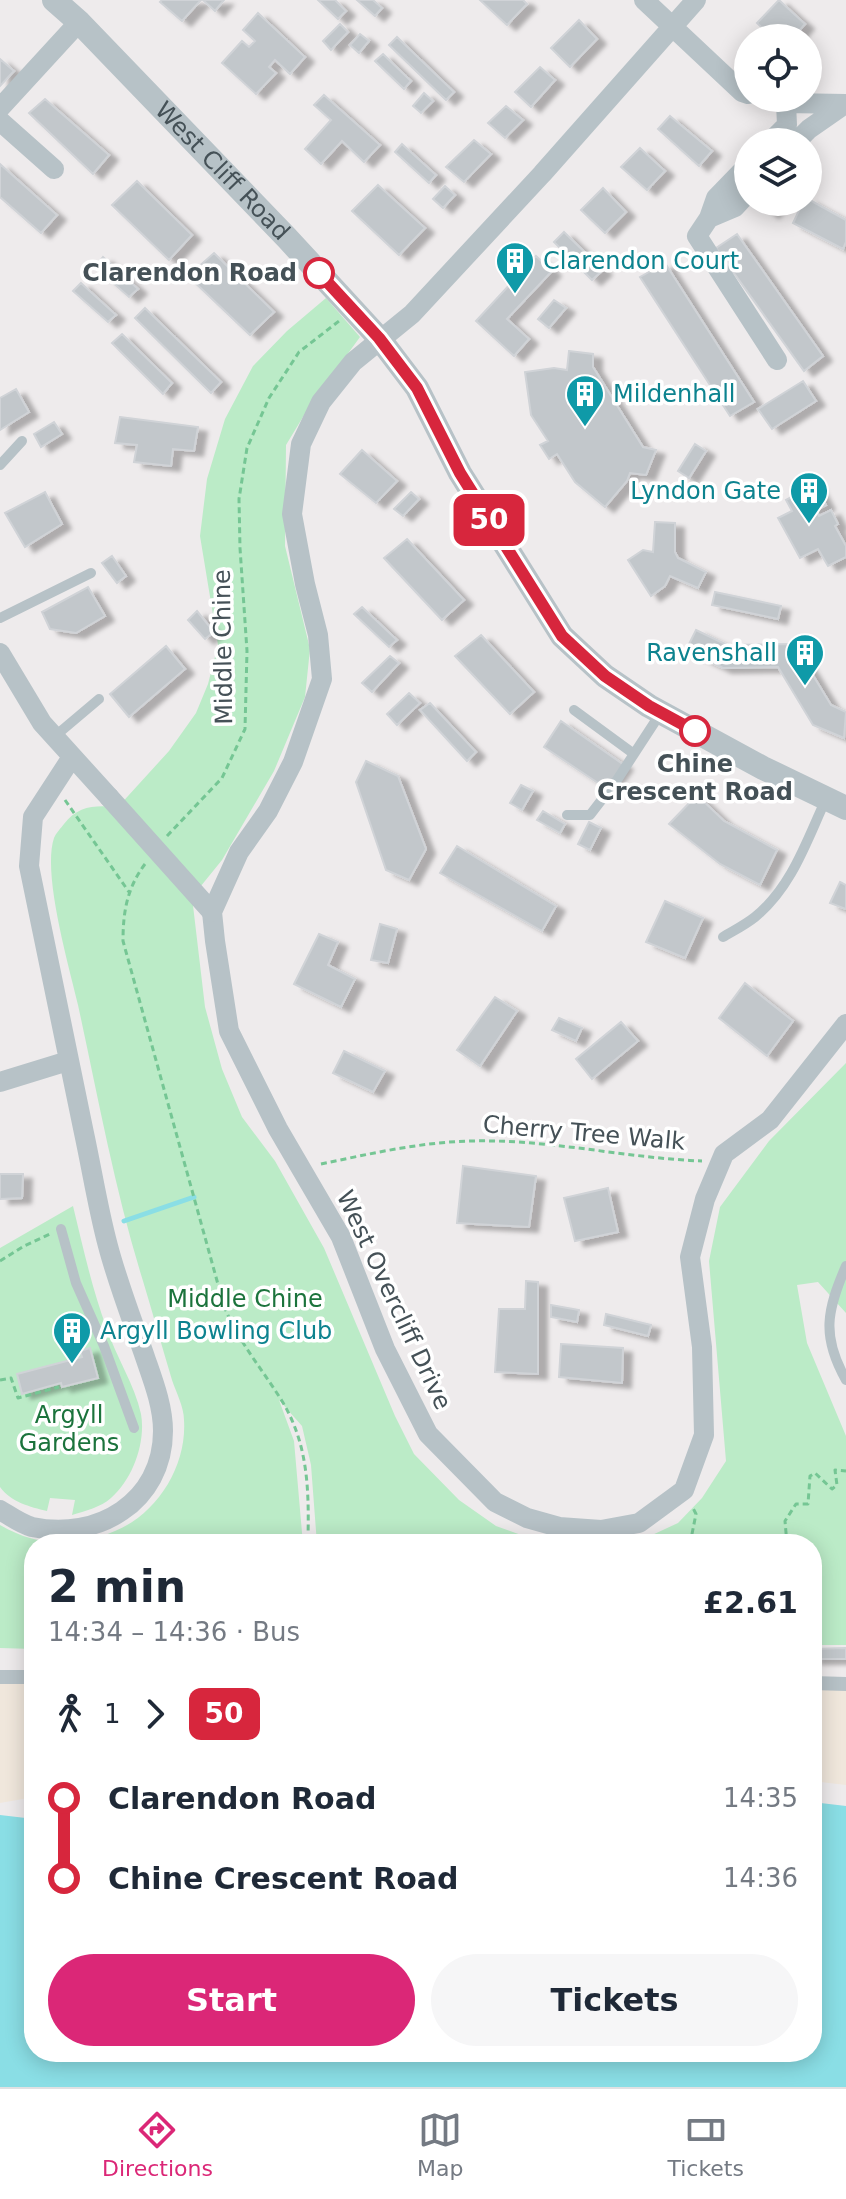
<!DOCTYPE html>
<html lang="en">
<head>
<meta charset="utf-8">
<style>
	body { margin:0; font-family:"DejaVu Sans",sans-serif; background:#f6f6f7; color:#1f2937; height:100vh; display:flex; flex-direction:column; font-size:30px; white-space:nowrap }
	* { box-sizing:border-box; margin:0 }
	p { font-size:26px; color:#747a83 }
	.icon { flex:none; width:44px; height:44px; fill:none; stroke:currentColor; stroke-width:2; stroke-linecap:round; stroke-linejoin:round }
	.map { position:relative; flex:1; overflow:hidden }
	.side { position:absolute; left:24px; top:1534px; width:798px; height:528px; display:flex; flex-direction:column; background:#fff; border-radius:32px; box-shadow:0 4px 20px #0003 }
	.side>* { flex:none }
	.badge { padding:0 16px; border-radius:12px; font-size:28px; line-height:52px }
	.fabs { position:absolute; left:734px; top:24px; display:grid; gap:16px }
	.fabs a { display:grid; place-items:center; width:88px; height:88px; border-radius:50%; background:#fff; box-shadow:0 4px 20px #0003; font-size:40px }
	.map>.badge { position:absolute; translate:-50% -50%; box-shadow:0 0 0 4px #fff }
	.legs { display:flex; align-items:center; gap:12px; height:88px; padding:0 24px; font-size:26px }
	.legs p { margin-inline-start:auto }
	.head { display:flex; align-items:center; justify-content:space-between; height:136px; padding:0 24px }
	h1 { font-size:44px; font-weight:600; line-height:60px }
	.primary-button { display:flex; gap:16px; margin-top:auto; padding:16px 24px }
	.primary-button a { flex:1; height:92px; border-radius:48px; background:#db2777; color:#fff; font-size:32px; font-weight:600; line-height:92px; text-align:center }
	.primary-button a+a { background:#f6f6f7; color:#1f2937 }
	ul { padding:0 24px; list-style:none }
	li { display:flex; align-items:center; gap:28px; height:80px; font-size:30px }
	li i { display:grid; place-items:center; width:12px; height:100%; margin:0 10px; background:currentColor }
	li i::after { content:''; width:20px; height:20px; margin:-10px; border:6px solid; border-radius:50%; background:#fff }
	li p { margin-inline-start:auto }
	li:first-child i { background:linear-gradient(#0000 50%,currentColor 0) }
	li:last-child i { background:linear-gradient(currentColor 50%,#0000 0) }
	.tabs { display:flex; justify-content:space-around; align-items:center; height:112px; border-top:2px solid #e0e1e3; background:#fff; font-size:22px; color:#747a83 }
	.tabs a { display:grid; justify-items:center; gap:4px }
	.tabs .active { color:#db2777 }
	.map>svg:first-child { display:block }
	.green { fill:#bbebc7 }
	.sand { fill:#f0e7dc }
	.water { fill:#8adee5 }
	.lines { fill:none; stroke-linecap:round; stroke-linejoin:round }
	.stream { stroke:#8adee5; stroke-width:5 }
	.building { fill:#c2c7cb; stroke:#d0d3d7; stroke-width:2; filter:url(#shadow) }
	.path { stroke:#75c694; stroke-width:3; stroke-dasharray:6 4; stroke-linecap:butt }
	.service { stroke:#b7c2c7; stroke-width:10 }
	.pedestrian { stroke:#b7c2c7; stroke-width:14 }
	.minor { stroke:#b7c2c7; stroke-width:20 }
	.tertiary { stroke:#b7c2c7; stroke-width:24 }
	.minor-bridge { stroke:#b7c2c7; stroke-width:20 }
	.line-1-casing { stroke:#fff; stroke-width:18 }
	.line-1 { stroke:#d7263d; stroke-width:12 }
	.stop-1-dot { fill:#fff; stroke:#d7263d; stroke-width:4 }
	.labels { text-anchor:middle; stroke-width:7; stroke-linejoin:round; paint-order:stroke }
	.street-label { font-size:24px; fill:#455157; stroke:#fff }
	.culture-label { font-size:24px; fill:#0d838f; stroke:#fff; text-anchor:start }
	.stop-label { font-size:24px; font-weight:bold; fill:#455157; stroke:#fff; text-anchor:end }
	.park-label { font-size:24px; fill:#1b733c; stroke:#fff }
</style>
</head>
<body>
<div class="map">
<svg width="846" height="2087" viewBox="0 0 846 2087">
	<defs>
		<filter id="shadow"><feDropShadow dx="9" dy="5" stdDeviation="2" flood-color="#0004"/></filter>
	</defs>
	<rect width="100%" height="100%" fill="#eeebec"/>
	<!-- green -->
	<path class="green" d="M326,298L360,337L309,407L286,445L285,546L310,649L305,697L274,771L222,860L192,897L205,1007L222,1069L242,1117L275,1161L324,1248L395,1416L414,1454L459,1500L496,1526L535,1540L567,1544H317L311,1465L302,1426L279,1400L294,1441L303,1544H34V1649L0,1648V1525C38,1547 75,1548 115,1531C157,1514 187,1466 184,1420C184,1407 176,1392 172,1380C162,1347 153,1314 143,1281C115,1191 98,1097 78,1005C69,966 42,874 54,838C56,833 61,828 64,824C78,805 96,805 118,807L169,751L196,713L208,684L218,645L200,536L207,479L225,419L253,366L287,331Z
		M846,1063V1313L818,1282L797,1285L807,1343L846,1436V1645H812V1544H732L698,1539L696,1544H611L637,1542L678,1523L702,1498L726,1461L709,1261L720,1207L769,1141Z
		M73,1206C83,1247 92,1289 107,1329C116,1357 135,1385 141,1414C146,1442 133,1479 111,1498C101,1507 85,1511 72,1515L75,1500L50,1498L47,1511C30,1507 11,1502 0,1487V1248Z"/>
	<!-- sand -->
	<path class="sand" d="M0,1683H34V1797L0,1803Z
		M812,1689L846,1690V1785L812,1781Z"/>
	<!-- water -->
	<path class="water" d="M812,1802L846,1806V2087H0V1815L34,1819V2052H812Z"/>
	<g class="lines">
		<!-- stream -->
		<path class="stream" d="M124,1221L194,1197"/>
	</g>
	<!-- building -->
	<path class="building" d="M162,0H201L182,21L160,2Z
		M203,0H224L215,11Z
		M318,0H335L346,11L338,19Z
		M357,0H373L382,8L375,16Z
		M480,0H523L527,4L507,25Z
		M779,0L805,24L793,38H773L757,23Z
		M258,13L305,57L290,74L275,60L269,67L276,73L256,94L222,63L242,41L249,47L255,41L243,30Z
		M579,20L597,39L570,67L551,48Z
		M340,24L348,32L331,50L323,41Z
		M360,34L369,41L359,53L350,45Z
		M397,37L454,92L446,100L389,45Z
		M383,54L411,81L404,89L375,61Z
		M0,59L14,71L0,86Z
		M540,67L555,80L531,107L515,92Z
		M424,93L433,101L421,113L413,106Z
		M324,95L380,145L364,162L342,141L321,164L305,149L331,120L314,105Z
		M45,99L109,155L93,174L29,113Z
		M506,106L523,120L505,138L488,123Z
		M670,116L712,151L699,166L658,129Z
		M474,140L491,154L464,182L446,167Z
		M402,144L436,175L429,183L395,152Z
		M640,148L665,171L647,190L621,167Z
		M0,164L57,215L41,233L0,197Z
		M137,181L192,235L169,260L112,205Z
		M378,185L425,228L399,255L352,211Z
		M445,186L455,195L443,208L433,199Z
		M603,188L626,212L605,233L581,210Z
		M808,199L846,220V242L843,249L793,223L803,202H808Z
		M765,202H780L770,213L762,206Z
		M564,232L603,270L592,280L554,242Z
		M737,234L823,356L804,371L716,248Z
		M214,253L274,312L250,335L188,276Z
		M536,256L552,271L507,319L529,339L514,356L476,321Z
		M103,257L138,289L129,297L95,267Z
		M665,263L754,402L730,416L640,277Z
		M81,283L116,315L108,322L73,291Z
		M554,300L566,308L549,328L538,319Z
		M145,308L221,382L211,393L135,318Z
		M122,334L172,383L163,394L112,343Z
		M569,351L593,354V367L643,447L656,450L646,475L630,473L627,481L605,507L575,482L557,454L549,459L540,445L548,441L531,415L525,372L554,368L567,370Z
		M803,381L816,401L772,429L758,409Z
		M16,389L29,412L0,430V398Z
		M120,417L198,427L194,451L173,449L171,466L134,462L137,445L115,443Z
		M54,422L62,434L41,447L34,434Z
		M695,444L706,451L689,478L678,471Z
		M362,450L397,481L376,503L340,474Z
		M815,484L826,505L816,510L819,516L831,510L838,524L835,526L846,546V557L828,566L818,549L800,558L778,518L792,511L786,500Z
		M45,492L62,524L25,547L5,513Z
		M411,492L419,499L403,516L394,509Z
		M655,522L675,523V552L678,558L706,572L698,588L670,576L665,586L651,596L628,560L643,550L653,552Z
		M407,539L464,600L442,620L384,558Z
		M112,556L126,576L117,583L102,563Z
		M88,587L105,616L76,633L50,629L42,612Z
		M715,592L781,606L778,619L712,605Z
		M362,607L397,640L389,647L354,614Z
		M197,611L214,632L205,639L188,620Z
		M696,630L727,645L794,644L831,705L846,712L844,738L813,725L778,667L723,668L686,650Z
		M481,635L534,692L510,714L455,656Z
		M166,646L185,669L129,717L110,694Z
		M390,656L399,663L372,692L362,683Z
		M409,693L420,703L397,725L387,714Z
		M430,703L476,752L467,761L420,710Z
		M561,721L624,765L607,789L544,747Z
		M366,761L398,776L426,849L409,880L386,870L356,782Z
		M521,785L533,791L522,810L510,803Z
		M697,795L724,821L777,850L760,885L720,864L669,824Z
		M543,811L565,824L560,833L537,820Z
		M589,822L601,828L590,850L578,844Z
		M457,846L556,906L542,931L440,873Z
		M840,882L846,885V909L830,903Z
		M665,901L703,918L685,958L646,942Z
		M380,924L397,929L388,963L371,960Z
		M319,934L338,942L328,965L355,979L341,1007L294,984Z
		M745,983L793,1021L767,1056L719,1018Z
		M495,997L517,1011L480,1066L457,1050Z
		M559,1018L582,1028L576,1041L552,1030Z
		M621,1022L638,1041L592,1079L576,1059Z
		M344,1051L385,1071L373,1092L333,1073Z
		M463,1166L536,1176L529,1227L457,1223Z
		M0,1174H23L22,1198L0,1199Z
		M608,1188L618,1232L575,1241L564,1198Z
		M526,1281L538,1282V1374L495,1372L499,1309H525Z
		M551,1305L579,1310L577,1322L551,1317Z
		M606,1314L651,1325L648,1336L604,1325Z
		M561,1344L623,1348L622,1383L559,1377Z
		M90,1348L98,1378L62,1387L61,1383L22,1394L17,1374L82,1357L80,1351Z
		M846,1648V1659H812V1649Z"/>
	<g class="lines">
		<!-- path -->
		<path class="path" d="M65,800L129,892
			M167,836L222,778L245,729L247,651L240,548L239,499L247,448L269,398L299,352L339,321
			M145,864C127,888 123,912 123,941L224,1306C238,1341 262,1369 282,1401C308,1444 309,1489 308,1538
			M321,1164C369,1154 421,1142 471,1141C549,1139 625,1158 702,1161
			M0,1261L24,1246L50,1234
			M0,1380L11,1378L18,1398L59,1387
			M690,1544L696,1514L693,1508
			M787,1544L785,1521L796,1504H808L810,1476L815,1473L832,1489L837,1485L835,1470L846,1471"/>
		<!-- service -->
		<path class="service" d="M0,465L22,441
			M0,618L91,573
			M574,710L634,754
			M54,737L99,699
			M567,815H590L617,780L660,714
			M723,937C733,931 745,925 755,917C792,887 807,840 826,799
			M61,1229L76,1283L104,1346L134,1428
			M846,1266C827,1310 821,1336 846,1380"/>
		<!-- pedestrian -->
		<path class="pedestrian" d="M0,1677H34
			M812,1683L846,1684"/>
		<!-- minor -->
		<path class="minor" d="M644,0L742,92L748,94
			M696,0L542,174L412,314L353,362L321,402L301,444L292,514L305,584L318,635L322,679L293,762L268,811L239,852L212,912L215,941L229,1031L278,1129L341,1237L385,1349L428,1434L495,1502L527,1518L559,1527L601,1530L639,1523L684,1490L704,1435L702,1347L690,1257L705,1199L724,1154L770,1120L846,1024
			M764,98L786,103L846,104
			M0,108L79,22
			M0,121L54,169
			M770,142L787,125L786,103
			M796,142L809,129L842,106
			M748,165L716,198L709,218L697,236L777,360
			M709,218L735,207L748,193
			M0,653L42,723L109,797
			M0,1082L68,1061
			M0,1510C10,1516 21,1524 32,1527C97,1541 163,1502 163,1431C163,1407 154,1383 146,1360C133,1322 118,1284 108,1246C98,1209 92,1170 84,1133C65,1044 47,955 29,866L33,817L72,757"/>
		<!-- tertiary -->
		<path class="tertiary" id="s1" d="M54,0L79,22L287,238L379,338L417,388L460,473L562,636L605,676L649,706L763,768L846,808"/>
		<!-- minor-bridge -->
		<path class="minor-bridge" d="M109,797L212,912"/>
	</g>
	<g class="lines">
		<defs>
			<path id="line-1" d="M319,273L379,338L417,388L460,473L562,636L605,676L649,706L695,731"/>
		</defs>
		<!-- line-1 casing -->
		<use href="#line-1" class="line-1-casing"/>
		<!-- line-1 -->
		<use href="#line-1" class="line-1"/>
	</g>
	<!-- icons -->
	<defs>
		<symbol id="building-pin" viewBox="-11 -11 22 30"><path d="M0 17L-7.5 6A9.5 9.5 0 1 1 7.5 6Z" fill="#0f9aa8" stroke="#fff"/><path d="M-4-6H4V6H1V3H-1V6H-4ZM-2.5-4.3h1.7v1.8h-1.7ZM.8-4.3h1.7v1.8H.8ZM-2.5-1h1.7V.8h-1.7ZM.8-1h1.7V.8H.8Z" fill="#fff"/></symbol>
	</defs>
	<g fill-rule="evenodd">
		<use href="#building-pin" x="493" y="239" width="44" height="60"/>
		<use href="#building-pin" x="563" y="372" width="44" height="60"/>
		<use href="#building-pin" x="787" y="469" width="44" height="60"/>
		<use href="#building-pin" x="783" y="631" width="44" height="60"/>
		<use href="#building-pin" x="50" y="1309" width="44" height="60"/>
	</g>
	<!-- markers -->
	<g class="stop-1-dot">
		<circle cx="319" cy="273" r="14"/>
		<circle cx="695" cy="731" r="14"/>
	</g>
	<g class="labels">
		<!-- street labels -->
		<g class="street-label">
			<text dy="8" stroke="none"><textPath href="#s1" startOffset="240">West Cliff Road</textPath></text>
			<text transform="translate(223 647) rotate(-91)" y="8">Middle Chine</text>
			<text transform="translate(584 1133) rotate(5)" y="8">Cherry Tree Walk</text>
			<text transform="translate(394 1300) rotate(65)" y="8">West Overcliff Drive</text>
		</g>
		<!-- culture labels -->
		<g class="culture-label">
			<text x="543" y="269">Clarendon Court</text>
			<text x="613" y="402">Mildenhall</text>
			<text x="781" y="499" text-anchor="end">Lyndon Gate</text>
			<text x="777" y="661" text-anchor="end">Ravenshall</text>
			<text x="100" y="1339">Argyll Bowling Club</text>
		</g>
		<!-- stop labels -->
		<g class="stop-label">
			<text x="297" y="281">Clarendon Road</text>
			<text x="695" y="772" text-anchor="middle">Chine<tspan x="695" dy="28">Crescent Road</tspan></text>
		</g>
		<!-- park labels -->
		<g class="park-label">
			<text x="245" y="1307">Middle Chine</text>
			<text x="69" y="1423">Argyll<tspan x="69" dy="28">Gardens</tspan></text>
		</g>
	</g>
</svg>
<div class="fabs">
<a><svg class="icon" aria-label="locate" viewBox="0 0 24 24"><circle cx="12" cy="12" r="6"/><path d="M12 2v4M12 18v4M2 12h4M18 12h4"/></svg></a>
<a><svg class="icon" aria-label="layers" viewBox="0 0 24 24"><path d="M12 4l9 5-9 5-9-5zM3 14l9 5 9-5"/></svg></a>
</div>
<b class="badge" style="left:489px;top:520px;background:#d7263d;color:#fff">50</b>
<section class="side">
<div class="head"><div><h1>2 min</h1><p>14:34 – 14:36 · Bus</p></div><b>£2.61</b></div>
<div class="legs"><svg class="icon" aria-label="walk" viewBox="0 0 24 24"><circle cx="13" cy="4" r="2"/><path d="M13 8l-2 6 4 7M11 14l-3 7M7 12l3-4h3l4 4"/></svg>1<svg class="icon" aria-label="forward" viewBox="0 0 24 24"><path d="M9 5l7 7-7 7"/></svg><b class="badge" style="background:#d7263d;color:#fff">50</b></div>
<ul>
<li><i style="color:#d7263d"></i><b>Clarendon Road</b><p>14:35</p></li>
<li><i style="color:#d7263d"></i><b>Chine Crescent Road</b><p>14:36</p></li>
</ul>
<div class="primary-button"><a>Start</a><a>Tickets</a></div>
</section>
</div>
<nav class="tabs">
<a class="active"><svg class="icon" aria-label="directions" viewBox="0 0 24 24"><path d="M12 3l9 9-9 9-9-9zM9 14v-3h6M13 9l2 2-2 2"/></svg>Directions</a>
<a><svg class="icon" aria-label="map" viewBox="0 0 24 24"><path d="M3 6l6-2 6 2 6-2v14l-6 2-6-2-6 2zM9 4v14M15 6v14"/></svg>Map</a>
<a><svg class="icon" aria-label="tickets" viewBox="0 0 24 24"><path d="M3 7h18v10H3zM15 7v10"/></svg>Tickets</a>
</nav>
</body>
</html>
